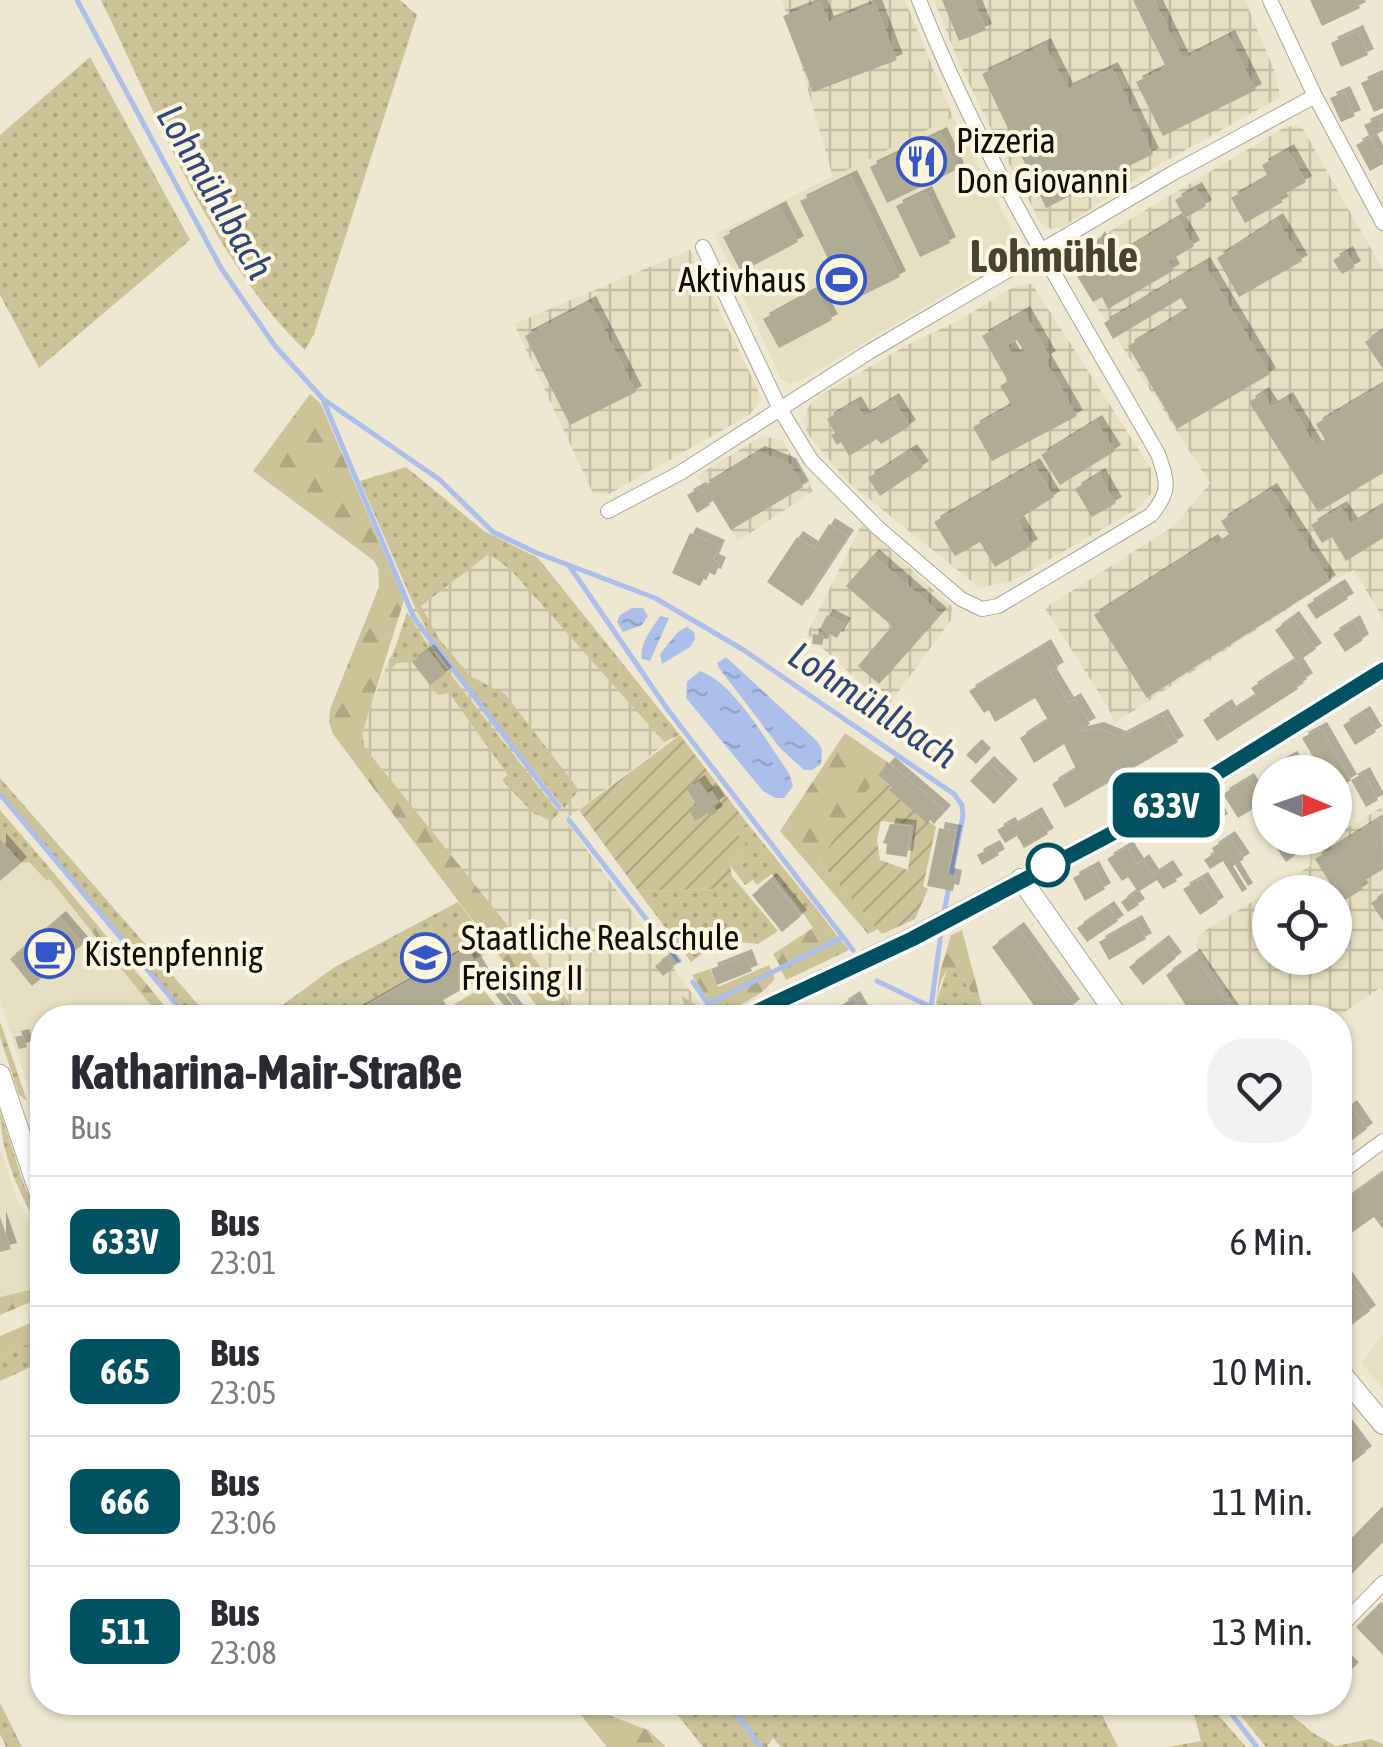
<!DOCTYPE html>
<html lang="de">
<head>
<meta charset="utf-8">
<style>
	body { margin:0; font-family:"Asap Condensed",sans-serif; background:#f2f2f3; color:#2b2b33; height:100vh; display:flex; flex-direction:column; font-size:38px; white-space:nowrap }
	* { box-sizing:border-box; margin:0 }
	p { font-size:32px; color:#7c7c81 }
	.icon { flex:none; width:55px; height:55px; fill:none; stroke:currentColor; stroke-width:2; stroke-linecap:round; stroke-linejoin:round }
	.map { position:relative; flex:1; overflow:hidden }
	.panel { position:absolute; left:30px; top:1005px; width:1322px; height:710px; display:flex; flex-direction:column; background:#fff; border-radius:40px; box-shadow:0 2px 8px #0004 }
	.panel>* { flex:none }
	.badge { padding:0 20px; border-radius:15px; font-size:35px; line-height:65px }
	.needle { width:65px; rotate:92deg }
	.buttons { position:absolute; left:1252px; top:755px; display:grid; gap:20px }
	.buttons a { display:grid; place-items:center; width:100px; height:100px; border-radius:50%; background:#fff; box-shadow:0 2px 8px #0004; font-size:50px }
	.map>.badge { position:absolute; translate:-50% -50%; box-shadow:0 0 0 5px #fff }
	.round { display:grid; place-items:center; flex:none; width:105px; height:105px; border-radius:40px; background:#f2f2f3 }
	.headline { display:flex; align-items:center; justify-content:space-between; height:170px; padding:0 40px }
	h1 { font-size:48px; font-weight:700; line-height:75px }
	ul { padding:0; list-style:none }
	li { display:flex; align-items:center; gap:30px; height:130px; padding:0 40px; border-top:2px solid #e1e1e2 }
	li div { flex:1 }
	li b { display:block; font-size:38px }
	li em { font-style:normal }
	li .badge { min-width:110px; font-weight:700; text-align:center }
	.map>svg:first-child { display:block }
	.built { fill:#e6dfc1 }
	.industrial { fill:url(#industrial-grid); fill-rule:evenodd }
	.grass { fill:url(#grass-dots) }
	.forest { fill:url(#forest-firs) }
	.park { fill:#cdc399 }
	.garden { fill:url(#garden-furrows); fill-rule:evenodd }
	.water { fill:url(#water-ripples) }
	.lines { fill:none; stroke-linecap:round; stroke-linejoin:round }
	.stream { stroke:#acbfeb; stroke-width:5 }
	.building { fill:#b0ab95; fill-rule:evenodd; filter:url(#shadow) }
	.street-casing { stroke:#aca792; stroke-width:16 }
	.secondary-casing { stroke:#aca792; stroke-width:22 }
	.street { stroke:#fff; stroke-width:14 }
	.secondary { stroke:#fff; stroke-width:20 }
	.line-casing { stroke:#fff; stroke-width:22 }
	.line { stroke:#005262; stroke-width:15 }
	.stop-dot { fill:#fff; stroke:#005262; stroke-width:5 }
	.labels { text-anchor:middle; stroke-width:8; stroke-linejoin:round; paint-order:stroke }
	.poi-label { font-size:35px; fill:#0f0d06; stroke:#fbf6df; text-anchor:start }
	.water-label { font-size:38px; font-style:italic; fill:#31457d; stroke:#fbf6df }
	.district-label { font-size:45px; font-weight:bold; fill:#474330; stroke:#fbf6df }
</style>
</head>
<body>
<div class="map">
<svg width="1383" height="1747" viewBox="0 0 1383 1747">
	<defs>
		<pattern id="industrial-grid" width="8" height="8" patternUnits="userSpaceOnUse" patternTransform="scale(2.5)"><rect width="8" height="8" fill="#e6dfc1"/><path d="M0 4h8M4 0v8" fill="none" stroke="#c4bea4"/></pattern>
		<pattern id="grass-dots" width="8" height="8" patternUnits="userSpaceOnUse" patternTransform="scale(2.5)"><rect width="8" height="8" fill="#cdc399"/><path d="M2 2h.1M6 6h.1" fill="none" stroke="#afa682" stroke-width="1.8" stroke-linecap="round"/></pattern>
		<pattern id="forest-firs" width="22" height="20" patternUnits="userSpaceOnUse" patternTransform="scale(2.5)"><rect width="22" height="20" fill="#cdc399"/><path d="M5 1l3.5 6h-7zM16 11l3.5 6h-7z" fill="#afa682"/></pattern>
		<pattern id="garden-furrows" width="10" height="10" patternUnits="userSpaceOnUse" patternTransform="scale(2.5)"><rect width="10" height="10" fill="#cdc399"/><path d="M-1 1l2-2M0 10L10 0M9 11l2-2" fill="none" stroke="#afa682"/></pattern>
		<pattern id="water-ripples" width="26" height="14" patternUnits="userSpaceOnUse" patternTransform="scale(2.5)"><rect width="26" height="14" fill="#acbfeb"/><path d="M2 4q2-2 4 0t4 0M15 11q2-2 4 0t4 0" fill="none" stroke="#93a3c8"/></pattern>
		<filter id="shadow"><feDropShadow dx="6" dy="-6" stdDeviation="0" flood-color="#0004"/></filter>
	</defs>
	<rect width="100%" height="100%" fill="#eee8d2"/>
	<!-- built -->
	<path class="built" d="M953,117L1018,242L1017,252L800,381L789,384L781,379L715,234Z
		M0,810L174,1017L42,1018V1131L0,999Z
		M0,1149L17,1200L42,1240V1287L0,1297Z
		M1383,1334V1388L1361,1363Z"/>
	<!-- industrial -->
	<path class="industrial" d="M782,0H905L953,117L833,177Z
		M934,0H1245L1277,77L1280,97L1155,167L1066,225L1051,229L1041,223L1000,147L959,63Z
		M1294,125L1303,129L1383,270V619L1354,570L1332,580L1115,723L1108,707L1045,608L1174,526L1210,483L1065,258L1282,129Z
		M690,250L758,390L759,403L749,415L609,494L593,493L514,324Z
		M1032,284L1151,469V494L1137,509L1012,581L980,588L848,482L808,434L803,421L809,406L821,395L909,344L960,320L1017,285Z
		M762,436L782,440L813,491L738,541L697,476Z
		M862,524L952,607L951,620L887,707L807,634Z
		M490,549L515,568L669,741L565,820L710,1018L562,1017L358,740L387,664L416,604Z
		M1382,807L1383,990L1380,988L1337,1017H1243L1196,947L1198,935L1310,866L1311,850ZM1270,892H1335V958H1270Z"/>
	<!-- grass -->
	<path class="grass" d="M101,0H400L417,15L314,334L305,350C214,263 156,113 101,0Z
		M90,57L190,240L39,368L0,295V135Z
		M406,467L484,531L538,558L680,735L664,742L511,570L489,554L421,606L439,639L470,676L505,694L579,790L564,808L436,646L413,603L360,481Z
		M407,612L428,646L559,813L551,821L533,813L502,780L508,775L449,693L438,695L430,685L445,673L429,650L412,662L397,663L387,673Z
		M0,778L209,1017H189L0,792Z
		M0,810L48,866L43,870L49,879L47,881L29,862L21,863L0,839Z
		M747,823L816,908L805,916L772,874L757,885L753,880L745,885L730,865L749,850L735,832Z
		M732,876L778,931L758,944L741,942L731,933L691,962L638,891L716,889Z
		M458,902L494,949L474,960L466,948L344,1017L265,1018L333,968Z
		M948,967L960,975L988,1017H948L936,1003Z
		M0,1024H1L27,1101L19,1095L0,1037Z
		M0,1111L25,1188L42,1221V1229C19,1198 0,1150 0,1111Z
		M42,1336V1362L0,1381V1358Z
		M1191,1702L1208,1703L1246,1747H1168L1201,1741Z
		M0,1703L22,1747H6L0,1734Z
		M668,1703H1096L1118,1747H781L773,1738L767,1747H703Z
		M1231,1703H1277L1313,1733L1336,1746L1371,1739L1383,1744V1747H1266Z"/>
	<!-- forest -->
	<path class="forest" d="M310,394L321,404L404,600L362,734L365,748L581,1017H545L333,734L329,722L330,709L379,587L378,568L373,560L253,471Z
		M845,733L889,763L819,861L878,929L868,934L780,831Z
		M48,866L174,1017H161C120,969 83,919 42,870Z
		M816,908L838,937L780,966L773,954L813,928L805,916Z
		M962,930L983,1010L960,975L948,967L941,981L936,1003L940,972L951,935Z
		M841,940L849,950L786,980L781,970Z
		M769,965L772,971L709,1001L692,975L710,969L718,987Z
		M773,974L775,978C759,1002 715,1018 688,1017L681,995L700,1008Z
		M38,1288V1299L0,1315V1297Z
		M42,1318V1336L0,1358V1336Z
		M571,1703H597L608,1715L648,1730L666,1747H607Z"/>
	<!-- park -->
	<path class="park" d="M482,988L505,1017H451L446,1009Z"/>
	<!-- garden -->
	<path class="garden" d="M680,735L747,823L736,832L749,850L730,865L732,876L716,889L638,891L579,810Z
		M878,775L892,787L890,789L936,827L923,886L928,889L915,919L882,934L819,861ZM881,821L914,825L908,870L880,860L877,840Z"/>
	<!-- water -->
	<path class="water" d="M632,608H643L648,616L642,625L623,632L617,622L620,615Z
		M660,616L669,618L650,661L642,659C639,643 652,629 660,616Z
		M687,627L694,632L695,639L690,647L662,664L660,654L678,632Z
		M726,657L818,742L822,750L821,764L812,770H804L780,748L719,668L717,663Z
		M700,671C735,683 767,743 789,773L793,786L784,798H775L763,791L686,698L687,682Z"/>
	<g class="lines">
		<!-- stream -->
		<path class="stream" d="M77,0L221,268L275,346L323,399L440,480L493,532L537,553L655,598L742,649L954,794L962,805L963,816L943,917
			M324,402L414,618L559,807
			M570,567L668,710L853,950
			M0,794L188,1018
			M569,820L679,961
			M877,981L931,1007
			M693,982L708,1004L843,937
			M941,1018L931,1007L941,933
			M728,1702L761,1747
			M1222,1702L1257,1747"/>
	</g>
	<!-- building -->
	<path class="building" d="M942,0H974L986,30L959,41Z
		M1133,0H1154L1183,59L1229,36L1256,90L1163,136L1136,82L1166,67Z
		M1310,0H1356L1360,8L1322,26Z
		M820,2L828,22L875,3L897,60L813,92L783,16Z
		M1357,31L1368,55L1341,67L1331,43Z
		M1045,44L1067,89L1112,68L1153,154L1046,208L982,74Z
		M1383,73V108L1374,112L1361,83Z
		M1344,92L1355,116L1341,122L1330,98Z
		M1379,118L1383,131L1370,137L1364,125Z
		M941,133L958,169L887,203L870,167Z
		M1370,137L1383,164L1370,171L1356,145Z
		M1288,150L1306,182L1279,197L1283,202L1245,223L1231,198L1268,177L1262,165Z
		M851,176L900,277L849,302L800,201Z
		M1196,188L1206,206L1185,218L1175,200Z
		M926,192L950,243L920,257L896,206Z
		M780,207L798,242L741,272L723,237Z
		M1178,218L1194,246L1169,261L1174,270L1108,309L1102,297L1093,302L1075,273L1099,237L1110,259Z
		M1277,219L1302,261L1239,297L1217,258Z
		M1347,252L1355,267L1342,274L1333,260Z
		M1204,263L1270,374L1177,429L1128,346L1188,310L1181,298L1113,339L1104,323Z
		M816,290L832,320L779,348L763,319Z
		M590,302L636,392L570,425L525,336Z
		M1024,312L1050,357L1045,360L1077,416L992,461L973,427L1012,405L1000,386L1008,381L982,336ZM1017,340L1024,351L1014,356L1008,345Z
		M1383,330V369L1365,342Z
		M1383,384V473L1318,512L1249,402L1263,393L1272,407L1287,398L1316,447L1326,441L1316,424Z
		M893,399L910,426L881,444L877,439L849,456L841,442L837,445L831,435L835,433L827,419L855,402L864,417Z
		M1096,421L1115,451L1060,485L1041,455Z
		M911,450L923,467L880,496L868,478Z
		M759,452L790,464L803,487L731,530L704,486Z
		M1034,464L1054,497L1017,520L1032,545L995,567L980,542L955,556L934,522Z
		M1099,474L1116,503L1092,517L1075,489Z
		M700,488L710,505L697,513L687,495Z
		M1271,489L1330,581L1147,698L1094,615L1212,540L1216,545L1230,536L1221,521Z
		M1383,505V538L1346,561L1332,537L1322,543L1311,525L1341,507L1352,524Z
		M829,524L848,536L802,606L767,582L797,537L814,548Z
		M690,533L719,546L713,560L720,563L715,575L707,572L700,586L672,573Z
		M873,555L941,614L879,684L858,666L892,626L846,586Z
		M1339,585L1348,599L1316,619L1307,605Z
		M827,615L845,624L837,638L820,629Z
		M1293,617L1316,649L1297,662L1275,630Z
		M1354,621L1363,640L1345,652L1333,634Z
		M813,634L824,636L822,645L812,644Z
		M1045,645L1058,668L1050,673L1068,703L1075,699L1090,724L1080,729L1082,732L1098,728L1120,737L1162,715L1178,742L1065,808L1052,784L1076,769L1064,744L1034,763L1020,738L1048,720L1035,698L995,722L989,710L984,713L969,691Z
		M428,650L446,673L430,685L412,662Z
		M1295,660L1307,679L1296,686L1298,689L1217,741L1203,720L1226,705L1230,712L1256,695L1251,688Z
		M1364,712L1376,732L1355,745L1343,725Z
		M1321,728L1351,780L1335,791V772H1322L1302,738Z
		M976,745L985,754L976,764L966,755Z
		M1291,757L1300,772H1265Z
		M988,762L1012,785L994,804L970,781Z
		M889,763L945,811L934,824L930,820L927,823L889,790L892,787L878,775Z
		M1364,773L1378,800L1366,807L1351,780Z
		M1248,779L1263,803L1238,818L1223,794Z
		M699,781L707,793L712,791L719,802L713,806L717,812L711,816L708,813L695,821L689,810L697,805L687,789Z
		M1213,801L1222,820L1196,834L1184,813Z
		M1036,813L1048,834L1024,848L1017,836L1005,843L997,830L1009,823L1012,827Z
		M1382,817L1383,869L1359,884L1363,889L1342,902L1315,859Z
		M890,824L911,826L907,857L886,854L887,844L883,843Z
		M939,828L956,831L948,874L956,876L953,891L927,886Z
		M1229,837L1244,859L1233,866L1247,889L1242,892L1223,861L1210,869L1204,860L1215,853L1212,848Z
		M1270,838H1296L1304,849L1286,862Z
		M0,839L21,863L0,881Z
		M994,846L999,855L982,865L977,855Z
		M1127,847L1138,864L1143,860L1153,875L1167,866L1177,881L1163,889L1157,880L1138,892L1128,877L1122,881L1107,859Z
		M1093,867L1105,889L1085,901L1073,878Z
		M1202,878L1218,903L1200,915L1183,889Z
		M771,879L801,916L782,932L752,895Z
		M1132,894L1139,905L1128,912L1121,902Z
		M1383,895V921L1371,903Z
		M1108,907L1118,921L1087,942L1077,928Z
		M60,917L83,944L32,986L10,959Z
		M1136,921L1146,939L1109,960L1099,942Z
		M1018,928L1074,1005L1058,1018H1043L992,947Z
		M1163,941L1176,958L1143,985L1129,967Z
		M467,948L484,977L436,1004L444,1018H344Z
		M746,955L752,971L717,985L711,969Z
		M1194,955L1238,1018H1194L1166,975Z
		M667,957L674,967L663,976L655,966Z
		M494,981L523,1018H514L488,985Z
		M854,997L865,1016L862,1018H849L842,1005Z
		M23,1035L27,1047L19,1049L15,1037Z
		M1351,1106L1367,1129L1340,1149V1115Z
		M1383,1172V1229L1374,1217L1340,1241V1203Z
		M0,1217L11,1249L0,1252Z
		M1340,1269L1370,1311L1349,1327L1340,1315Z
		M1340,1417L1366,1452L1345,1468L1340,1461Z
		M1383,1506V1542L1340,1586V1550Z
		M1375,1608L1383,1617V1655L1356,1627Z
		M1340,1656L1353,1668L1340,1681Z"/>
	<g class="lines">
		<defs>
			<path id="street" d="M1270,0L1315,96L1383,223
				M703,247L781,411L811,460L878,528L961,599L982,609L998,606L1151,515C1171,491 1168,483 1158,454C1073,305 982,160 919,0
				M608,511L680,473L869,352L1173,173L1315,96
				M1340,1173L1383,1141
				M1340,1627L1383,1583"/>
			<path id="secondary" d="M1021,879L1119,1018
				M743,1018L911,939L1166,805L1383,670
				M0,1075L42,1200
				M1340,1372L1383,1424"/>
		</defs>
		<!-- street casing -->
		<use href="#street" class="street-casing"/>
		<!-- secondary casing -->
		<use href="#secondary" class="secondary-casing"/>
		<!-- street -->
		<use href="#street" class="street"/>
		<!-- secondary -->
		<use href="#secondary" class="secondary"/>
	</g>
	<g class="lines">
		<defs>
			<path id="line" d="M743,1018L912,939L1166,805L1383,670"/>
		</defs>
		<!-- line casing -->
		<use href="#line" class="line-casing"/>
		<!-- line -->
		<use href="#line" class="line"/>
	</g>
	<!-- icons -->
	<defs>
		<symbol id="restaurant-ring" viewBox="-11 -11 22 22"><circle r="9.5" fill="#fbf6df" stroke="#3556c7" stroke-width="1.5"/><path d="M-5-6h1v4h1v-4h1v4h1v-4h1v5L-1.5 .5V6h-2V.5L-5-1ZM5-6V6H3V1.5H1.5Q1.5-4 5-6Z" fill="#3556c7"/></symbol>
		<symbol id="stadium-ring" viewBox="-11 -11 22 22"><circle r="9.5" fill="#fbf6df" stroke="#3556c7" stroke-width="1.5"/><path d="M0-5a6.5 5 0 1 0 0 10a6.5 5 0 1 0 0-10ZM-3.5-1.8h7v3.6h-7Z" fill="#3556c7"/></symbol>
		<symbol id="cafe-ring" viewBox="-11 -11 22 22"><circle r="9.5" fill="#fbf6df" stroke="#3556c7" stroke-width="1.5"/><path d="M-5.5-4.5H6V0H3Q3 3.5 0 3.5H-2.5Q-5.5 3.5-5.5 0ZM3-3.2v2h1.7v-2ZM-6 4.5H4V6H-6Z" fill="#3556c7"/></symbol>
		<symbol id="school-ring" viewBox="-11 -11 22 22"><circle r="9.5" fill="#fbf6df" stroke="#3556c7" stroke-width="1.5"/><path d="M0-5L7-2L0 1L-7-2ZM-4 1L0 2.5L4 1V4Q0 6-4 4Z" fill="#3556c7"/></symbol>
	</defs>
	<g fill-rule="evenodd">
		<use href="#restaurant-ring" x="894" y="134" width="55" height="55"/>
		<use href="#stadium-ring" x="814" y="252" width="55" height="55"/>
		<use href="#cafe-ring" x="22" y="926" width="55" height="55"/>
		<use href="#school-ring" x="398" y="930" width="55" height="55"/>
	</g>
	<!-- markers -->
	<circle class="stop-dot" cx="1048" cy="865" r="20"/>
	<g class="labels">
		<!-- poi labels -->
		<g class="poi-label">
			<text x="956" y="153">Pizzeria<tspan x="956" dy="40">Don Giovanni</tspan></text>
			<text x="806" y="292" text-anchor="end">Aktivhaus</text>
			<text x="461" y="950">Staatliche Realschule<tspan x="461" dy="40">Freising II</tspan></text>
			<text x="84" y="966">Kistenpfennig</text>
		</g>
		<!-- water labels -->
		<g class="water-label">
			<text transform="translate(215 192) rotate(60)" y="13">Lohmühlbach</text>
			<text transform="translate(873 705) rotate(34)" y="13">Lohmühlbach</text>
		</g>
		<!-- district labels -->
		<g class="district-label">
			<text x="1054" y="272">Lohmühle</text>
		</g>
	</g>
</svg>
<div class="buttons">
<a><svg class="needle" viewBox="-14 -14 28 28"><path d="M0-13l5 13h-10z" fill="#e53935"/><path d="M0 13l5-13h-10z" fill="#7c7c81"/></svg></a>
<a><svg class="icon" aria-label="locate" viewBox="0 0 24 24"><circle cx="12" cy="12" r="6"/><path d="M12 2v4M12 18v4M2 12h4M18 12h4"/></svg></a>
</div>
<b class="badge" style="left:1166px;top:805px;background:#005262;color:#fff">633V</b>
<section class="panel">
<div class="headline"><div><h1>Katharina-Mair-Straße</h1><p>Bus</p></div><a class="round"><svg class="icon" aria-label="heart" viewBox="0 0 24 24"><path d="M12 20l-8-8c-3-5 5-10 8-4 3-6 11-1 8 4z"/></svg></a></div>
<ul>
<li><span class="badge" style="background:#005262;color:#fff">633V</span><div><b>Bus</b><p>23:01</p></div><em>6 Min.</em></li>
<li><span class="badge" style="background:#005262;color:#fff">665</span><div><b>Bus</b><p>23:05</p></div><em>10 Min.</em></li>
<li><span class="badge" style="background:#005262;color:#fff">666</span><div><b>Bus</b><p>23:06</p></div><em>11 Min.</em></li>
<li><span class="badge" style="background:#005262;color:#fff">511</span><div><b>Bus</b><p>23:08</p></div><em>13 Min.</em></li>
</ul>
</section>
</div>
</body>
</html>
